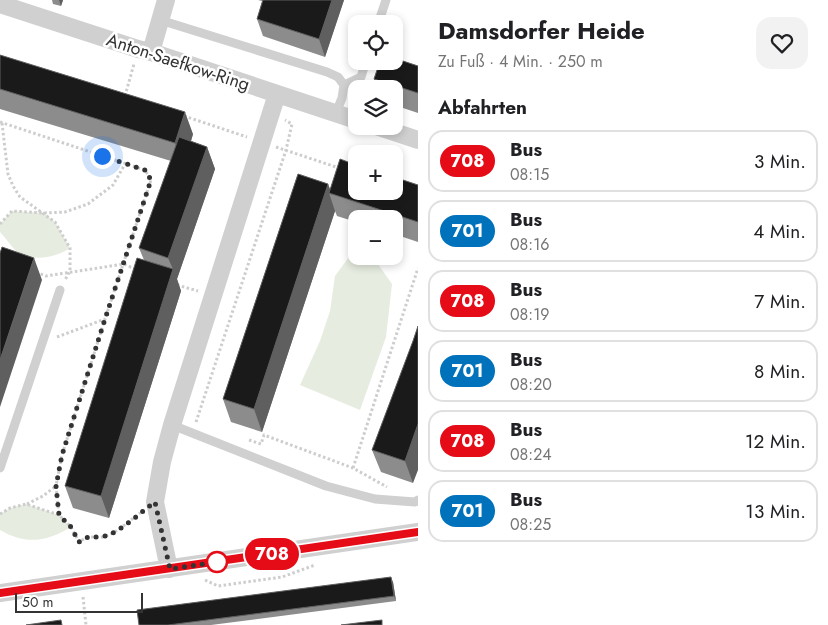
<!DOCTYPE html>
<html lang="de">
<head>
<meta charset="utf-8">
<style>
	body { margin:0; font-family:Jost,sans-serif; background:#f2f2f2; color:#202124; height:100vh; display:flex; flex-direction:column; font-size:19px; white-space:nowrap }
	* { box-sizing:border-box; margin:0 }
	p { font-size:16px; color:#757577 }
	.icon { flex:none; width:28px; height:28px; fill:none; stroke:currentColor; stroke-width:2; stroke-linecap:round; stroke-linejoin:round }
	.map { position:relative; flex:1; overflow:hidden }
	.details { display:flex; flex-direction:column; background:#fff; width:410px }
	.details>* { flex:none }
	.badge { padding:0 10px; border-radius:16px; font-size:18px; line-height:32px }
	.controls { position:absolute; left:348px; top:15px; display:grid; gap:10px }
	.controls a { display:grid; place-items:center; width:55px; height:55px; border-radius:10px; background:#fff; box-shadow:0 2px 8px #0003; font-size:25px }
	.scale { position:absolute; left:15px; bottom:12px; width:128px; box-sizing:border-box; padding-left:5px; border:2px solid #333; border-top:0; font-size:14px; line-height:18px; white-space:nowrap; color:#333; -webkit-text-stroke:4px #fff; paint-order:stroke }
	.you { position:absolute; width:25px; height:25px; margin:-12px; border:4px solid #fff; border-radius:50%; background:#1a73e8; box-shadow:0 0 0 8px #1a73e833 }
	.map>.badge { position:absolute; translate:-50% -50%; box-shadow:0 0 0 2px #fff }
	h2 { padding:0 20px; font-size:19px; line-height:45px }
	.round { display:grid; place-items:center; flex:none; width:52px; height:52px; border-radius:15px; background:#f2f2f2 }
	.overview { display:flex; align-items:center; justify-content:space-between; height:85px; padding:0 20px }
	h1 { font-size:24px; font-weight:700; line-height:38px }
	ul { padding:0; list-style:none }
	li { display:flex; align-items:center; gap:15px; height:62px; margin:0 10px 8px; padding:0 10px; border:2px solid #e0e0e0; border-radius:15px }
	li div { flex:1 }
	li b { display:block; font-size:19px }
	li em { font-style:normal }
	li .badge { min-width:55px; font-weight:700; text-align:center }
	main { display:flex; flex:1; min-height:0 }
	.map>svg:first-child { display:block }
	.green { fill:#e6ecdf }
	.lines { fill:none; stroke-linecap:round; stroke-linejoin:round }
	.path { stroke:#cdcdcd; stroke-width:3; stroke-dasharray:2.5 2.5; stroke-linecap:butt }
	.lane { stroke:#d0d0d0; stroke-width:9 }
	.street { stroke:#d0d0d0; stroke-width:18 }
	.wall { fill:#8c8c8c }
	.shaded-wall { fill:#5f5f5f }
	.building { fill:#1a1a1a; stroke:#5f5f5f }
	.line-casing { stroke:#fff; stroke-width:11 }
	.line { stroke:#e50b17; stroke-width:8 }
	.walk { stroke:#333; stroke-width:5; stroke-dasharray:0 9 }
	.stop-dot { fill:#fff; stroke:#e50b17; stroke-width:2.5 }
	.labels { text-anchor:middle; stroke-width:5; stroke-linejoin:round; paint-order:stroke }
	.street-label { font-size:18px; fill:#333; stroke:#fff }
</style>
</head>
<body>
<main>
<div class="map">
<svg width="418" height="625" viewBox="0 0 418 625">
	<rect width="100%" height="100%" fill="#fff"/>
	<!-- green -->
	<path class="green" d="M12,211L44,213L55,222L70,248C55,258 31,263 15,250C10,245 5,237 0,232V224Z
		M349,257L375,260L392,284L386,337L360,410L300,385L320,341L330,311L335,276Z
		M26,504L59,515L71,527C46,542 26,545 0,530V514L10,508Z"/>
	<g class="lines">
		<!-- path -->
		<path class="path" d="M125,96L134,64
			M184,116L247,137
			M0,122L145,170L151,180L105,319L62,455L56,486L59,515
			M2,123L8,174L13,186L20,197L55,222L70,248V271L65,280
			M276,147L339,168
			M0,224L12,211L44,213L65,212L88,204L113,185L125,164
			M36,272L46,276L124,264L137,270
			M177,285L198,291
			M57,337L105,319
			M196,422L286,150L292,124L285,120
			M249,440L261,444L264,435L353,468L387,487
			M353,468L418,268
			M27,504L43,496L56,486
			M0,514L10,508L26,504L59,515L71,527L79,542C92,533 94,540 106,536C118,532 130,520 140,513
			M205,580L218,586L282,577L315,565
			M83,597L86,625"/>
		<!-- lane -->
		<path class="lane" d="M160,20L327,72L338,77L344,85L342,98L336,113
			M378,24L386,0
			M344,85L361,77L366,61
			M172,425L326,486L375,499L415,502L418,500
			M0,468L60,290"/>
		<!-- street -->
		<path class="street" d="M0,4L138,49L151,52L356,120
			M151,52L166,0
			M376,126L418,140
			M169,569L155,502L162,462L172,425L277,94
			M0,593L418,532"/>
	</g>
	<!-- wall -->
	<path class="wall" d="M52,0H63L61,6L53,4Z
		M258,0H344L325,57L263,36L257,19L262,1Z
		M0,55L193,134L191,141L207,147L215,169L177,279L181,291L109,518L73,508L65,486L144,260L139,248L171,161L0,109Z
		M418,66V113L394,105V89H377L374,79Z
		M328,184L330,189L418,185V242L394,234V219H356V222L337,216L335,211L262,432L231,422L223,399Z
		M413,341V483L381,472L372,450Z
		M393,582L396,601L211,625H139Z"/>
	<!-- shaded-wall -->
	<path class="shaded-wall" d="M59,0H63L61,6Z
		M332,0H344L325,57L319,39Z
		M185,112L193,134L184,165L175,143Z
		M207,147L215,169L177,279L181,291L109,518L101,496L173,269L168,258Z
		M328,184L332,195L329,193L335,211L262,432L254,409Z
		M34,258L42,280L0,407V360Z
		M418,424V470L413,483L405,461Z
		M391,577L393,582L396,601L394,596Z"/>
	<!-- building -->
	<path class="building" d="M263,0H332L319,39L257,19Z
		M0,55L185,112L175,143L0,89Z
		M394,58L418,66V93L374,79L380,61H394Z
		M179,137L207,147L168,258L139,248Z
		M340,159L356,165V191H394V177L418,185V222L329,193Z
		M298,174L328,184L254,409L223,399Z
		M2,247L34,258L0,360V253Z
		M137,258L173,269L101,496L65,486Z
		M418,326V424L405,461L372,450L413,341Z
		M391,577L394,596L168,625H139L137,610Z
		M61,620L62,625H26Z
		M382,620V625H341Z"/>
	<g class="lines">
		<defs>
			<path id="line" d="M0,593L418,532"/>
		</defs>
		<!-- line casing -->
		<use href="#line" class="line-casing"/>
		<!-- line -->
		<use href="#line" class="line"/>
		<!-- walk -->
		<path class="walk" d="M102,156L145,170L151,180L105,319L62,455L56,486L59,515L71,527L79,542C92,533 92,539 105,536C119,533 142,511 155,502L170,569L217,562"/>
	</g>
	<!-- markers -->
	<circle class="stop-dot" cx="217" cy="562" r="10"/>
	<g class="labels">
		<!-- street labels -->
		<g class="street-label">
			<text transform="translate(178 62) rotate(18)" y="6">Anton-Saefkow-Ring</text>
		</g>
	</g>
</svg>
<div class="controls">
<a><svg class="icon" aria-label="locate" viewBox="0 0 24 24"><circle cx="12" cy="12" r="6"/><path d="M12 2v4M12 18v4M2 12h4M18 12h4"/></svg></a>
<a><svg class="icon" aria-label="layers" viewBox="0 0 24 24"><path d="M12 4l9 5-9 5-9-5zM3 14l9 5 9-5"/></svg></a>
<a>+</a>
<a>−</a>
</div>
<div class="scale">50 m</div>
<div class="you" style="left:102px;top:156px"></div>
<b class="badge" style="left:272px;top:554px;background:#e50b17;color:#fff">708</b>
</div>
<section class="details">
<div class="overview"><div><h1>Damsdorfer Heide</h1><p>Zu Fuß · 4 Min. · 250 m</p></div><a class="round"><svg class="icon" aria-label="heart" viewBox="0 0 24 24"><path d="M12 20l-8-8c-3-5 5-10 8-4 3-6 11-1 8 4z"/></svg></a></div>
<h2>Abfahrten</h2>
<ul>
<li><span class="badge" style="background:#e50b17;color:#fff">708</span><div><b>Bus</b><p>08:15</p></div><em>3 Min.</em></li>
<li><span class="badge" style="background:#0072bc;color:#fff">701</span><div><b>Bus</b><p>08:16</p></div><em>4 Min.</em></li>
<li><span class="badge" style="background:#e50b17;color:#fff">708</span><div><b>Bus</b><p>08:19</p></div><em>7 Min.</em></li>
<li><span class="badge" style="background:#0072bc;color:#fff">701</span><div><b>Bus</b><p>08:20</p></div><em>8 Min.</em></li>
<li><span class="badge" style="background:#e50b17;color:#fff">708</span><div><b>Bus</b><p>08:24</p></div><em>12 Min.</em></li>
<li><span class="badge" style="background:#0072bc;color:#fff">701</span><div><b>Bus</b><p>08:25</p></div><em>13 Min.</em></li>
</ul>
</section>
</main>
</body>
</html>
